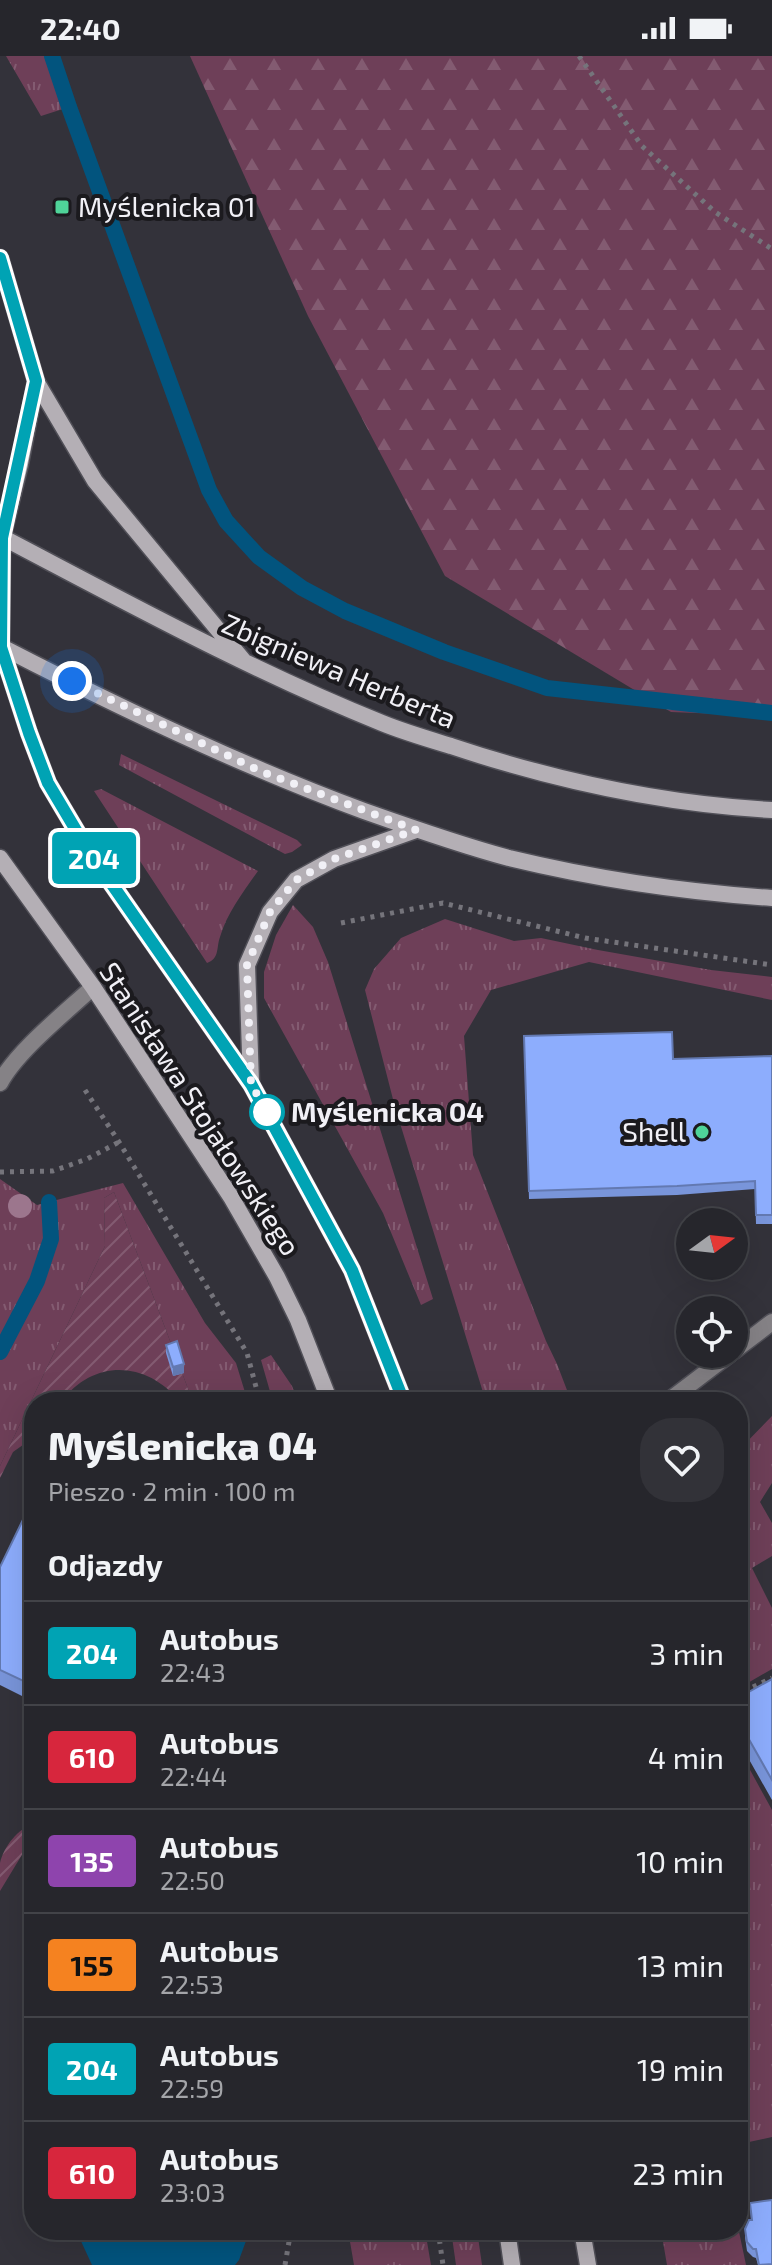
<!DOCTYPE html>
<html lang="pl">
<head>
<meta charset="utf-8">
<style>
	body { margin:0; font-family:"Exo 2",sans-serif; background:#323238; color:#f1f3f6; height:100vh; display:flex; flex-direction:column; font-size:30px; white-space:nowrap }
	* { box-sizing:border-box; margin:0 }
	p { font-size:26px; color:#a4a5a9 }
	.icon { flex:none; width:44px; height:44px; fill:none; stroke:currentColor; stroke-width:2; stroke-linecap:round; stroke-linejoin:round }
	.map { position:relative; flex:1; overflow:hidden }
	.drawer { position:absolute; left:24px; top:1336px; width:724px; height:848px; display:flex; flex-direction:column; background:#26262c; border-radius:32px; box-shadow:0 8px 32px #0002,0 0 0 2px #424348 }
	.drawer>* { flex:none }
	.badge { padding:0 16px; border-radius:6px; font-size:28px; line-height:52px }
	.needle { width:52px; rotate:75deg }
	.buttons { position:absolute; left:676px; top:1152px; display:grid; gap:16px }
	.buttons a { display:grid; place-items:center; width:72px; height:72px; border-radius:50%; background:#26262c; box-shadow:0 8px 32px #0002,0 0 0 2px #424348; font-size:40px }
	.you { position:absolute; width:40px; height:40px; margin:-20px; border:6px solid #fff; border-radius:50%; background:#1a73e8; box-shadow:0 0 0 12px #1a73e833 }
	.map>.badge { position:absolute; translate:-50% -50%; box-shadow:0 0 0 4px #fff }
	h2 { padding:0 24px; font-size:30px; line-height:72px }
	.round { display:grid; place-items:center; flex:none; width:84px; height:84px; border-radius:32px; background:#323238 }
	.headline { display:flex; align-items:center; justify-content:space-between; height:136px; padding:0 24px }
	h1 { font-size:38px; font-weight:800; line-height:60px }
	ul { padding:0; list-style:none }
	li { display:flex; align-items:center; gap:24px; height:104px; padding:0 24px; border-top:2px solid #424348 }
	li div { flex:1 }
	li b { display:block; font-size:30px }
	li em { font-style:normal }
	li .badge { min-width:88px; font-weight:700; text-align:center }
	.status { display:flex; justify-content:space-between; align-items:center; height:56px; padding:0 40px; background:#26262c; direction:ltr }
	.status svg { height:22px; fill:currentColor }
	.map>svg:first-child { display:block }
	.grass { fill:url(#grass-tufts) }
	.forest { fill:url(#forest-firs) }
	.garden { fill:url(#garden-furrows) }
	.water { fill:#02547e }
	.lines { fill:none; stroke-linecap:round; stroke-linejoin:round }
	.stream { stroke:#02547e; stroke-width:16 }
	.lane-casing { stroke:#515058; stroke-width:19 }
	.street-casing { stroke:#515058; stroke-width:19 }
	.secondary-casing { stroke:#515058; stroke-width:19 }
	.path { stroke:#75747b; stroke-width:5; stroke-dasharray:4 6; stroke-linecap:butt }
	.lane { stroke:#858286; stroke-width:16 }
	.street { stroke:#858286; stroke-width:16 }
	.secondary { stroke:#b4afb5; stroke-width:16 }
	.tree { fill:#9c768d }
	.wall { fill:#7995da }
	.shaded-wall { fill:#6379b1 }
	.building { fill:#8dadfd; stroke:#6379b1; stroke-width:2 }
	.line-casing { stroke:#fff; stroke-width:18 }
	.line { stroke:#00a3b4; stroke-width:12 }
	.walk { stroke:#f1f0f6; stroke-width:8; stroke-dasharray:0 14.4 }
	.poi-dot { fill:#4fd399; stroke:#1b1a1e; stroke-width:3 }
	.stop-dot { fill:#fff; stroke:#00a3b4; stroke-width:4 }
	.labels { text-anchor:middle; stroke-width:8; stroke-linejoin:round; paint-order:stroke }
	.poi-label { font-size:28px; fill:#f1f0f6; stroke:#1b1a1e; text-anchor:start }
	.street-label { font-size:28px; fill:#f1f0f6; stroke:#1b1a1e }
	.stop-label { font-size:28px; font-weight:bold; fill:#f1f0f6; stroke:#1b1a1e; text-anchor:start }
</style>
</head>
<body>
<div class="status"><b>22:40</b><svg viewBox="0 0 49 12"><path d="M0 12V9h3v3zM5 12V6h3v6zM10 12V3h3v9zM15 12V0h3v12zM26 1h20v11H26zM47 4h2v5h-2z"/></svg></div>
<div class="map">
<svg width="772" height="2209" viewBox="0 0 772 2209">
	<defs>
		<pattern id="grass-tufts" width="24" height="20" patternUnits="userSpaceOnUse" patternTransform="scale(2)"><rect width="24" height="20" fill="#6e3f58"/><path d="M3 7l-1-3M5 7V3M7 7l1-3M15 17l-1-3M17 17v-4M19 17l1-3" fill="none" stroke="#835b71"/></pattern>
		<pattern id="forest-firs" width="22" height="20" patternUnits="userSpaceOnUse" patternTransform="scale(2)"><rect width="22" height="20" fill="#6e3f58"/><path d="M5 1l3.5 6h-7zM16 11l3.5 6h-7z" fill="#835b71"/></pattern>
		<pattern id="garden-furrows" width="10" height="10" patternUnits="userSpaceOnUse" patternTransform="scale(2)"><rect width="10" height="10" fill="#6e3f58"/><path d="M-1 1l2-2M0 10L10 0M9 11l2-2" fill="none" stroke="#835b71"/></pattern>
	</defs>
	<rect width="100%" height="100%" fill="#33323a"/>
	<!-- grass -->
	<path class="grass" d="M6,0H52L69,51L41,60Z
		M121,698L297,784L302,789L292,796L285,798L119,709Z
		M101,733L258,815C244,835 227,857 220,881C216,892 220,902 207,907L94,735Z
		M293,849L313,871L328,906L433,1243L421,1249L383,1157L264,942V916L276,879Z
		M445,863L514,885L541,882L598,894L711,914L772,921V944L589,906L491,934L464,980L473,1099L546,1285L557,1308L570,1342L569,1346H486L395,1051L365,934L374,913L401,882Z
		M0,1123L37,1149L123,1127L205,1267L236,1307L248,1346H193L114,1136L104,1142L105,1190L0,1410Z
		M271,1299L292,1330L298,1346H273L261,1304Z
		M772,1360V1427L760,1446L772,1467V1500L752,1512L772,1552V1613L746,1628L755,1646L738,1655V1395Z
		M738,1692L772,1754V2081L749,2086L738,2110Z
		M738,2171L746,2209H667L661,2174H738Z
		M348,2174H425L431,2209H354Z
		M451,2174H477L482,2209H456Z"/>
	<!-- forest -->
	<path class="forest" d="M190,0H772V660L671,656L445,520L308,260Z"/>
	<!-- garden -->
	<path class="garden" d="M114,1136L193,1346H180C147,1305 94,1302 61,1346H34V1381L13,1396L0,1422V1410L105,1190L104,1142Z
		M34,1767V1779L0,1835C0,1826 0,1816 0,1807C4,1790 18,1773 34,1767Z"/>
	<!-- water -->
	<path class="water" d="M79,2174H250L239,2204L235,2209H92L80,2183Z"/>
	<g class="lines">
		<!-- stream -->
		<path class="stream" d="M52,0L69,51L209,434L226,465L259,501L302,532L345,555L444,596L547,632L772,657
			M0,1296L37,1225L51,1183L49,1146"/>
		<defs>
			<path id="lane" d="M734,1295L772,1266
				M667,1346L730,1298"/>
			<path id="street" d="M0,1027C17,995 65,957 93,931"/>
			<path id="secondary" d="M0,202L36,325L20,408L2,482L1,591L29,677L48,727L86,791L251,1028L352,1214L404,1346
				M36,325L95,425L243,604
				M0,480C126,546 250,614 382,667C404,676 428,683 451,690C556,725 662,748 772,754
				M0,590C118,651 239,709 364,755C412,772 460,789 509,802C596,823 683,836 772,842
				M0,802L93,931L231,1141L277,1221L298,1264L330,1346
				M251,1026L247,909L270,856L296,824L334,803L416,774
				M507,2174L512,2209
				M582,2174L588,2209"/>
		</defs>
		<!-- lane casing -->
		<use href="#lane" class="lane-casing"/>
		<!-- street casing -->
		<use href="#street" class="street-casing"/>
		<!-- secondary casing -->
		<use href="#secondary" class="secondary-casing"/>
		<!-- path -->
		<path class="path" d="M579,0L642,90L715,156L772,193
			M341,867L443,847L585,882L772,909
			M85,1034L119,1086L247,1297L260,1346
			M0,1116L53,1115L87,1103L119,1086
			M753,1631L772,1622
			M438,2174L443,2209
			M285,2209L291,2174"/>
		<!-- lane -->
		<use href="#lane" class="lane"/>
		<!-- street -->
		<use href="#street" class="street"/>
		<!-- secondary -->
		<use href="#secondary" class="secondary"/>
	</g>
	<!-- trees -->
	<circle class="tree" cx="20" cy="1150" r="12"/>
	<!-- wall -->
	<path class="wall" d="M524,980L673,1003L772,1000V1168H756L755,1133L677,1139L529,1143Z
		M166,1289L184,1317L173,1320L166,1297Z
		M34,1441V1646L0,1629V1511Z
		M772,1623V1744L738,1684V1642Z
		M772,2144V2209H758L756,2202L753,2201L747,2195L745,2181V2173L751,2164L750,2147Z"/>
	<!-- shaded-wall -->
	<path class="shaded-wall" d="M184,1308V1317L173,1320V1311Z"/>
	<!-- building -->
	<path class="building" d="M672,976L673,1003L772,1000V1159H756L755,1125L677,1130L529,1135L524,980Z
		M177,1285L184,1308L173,1311L166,1289Z
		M34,1441V1630L0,1614V1511Z
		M772,1623V1724L738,1664V1642Z
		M772,2144V2208L759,2209L756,2193H753L747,2186L745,2173L749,2164H752L750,2147Z"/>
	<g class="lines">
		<defs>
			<path id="line" d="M0,202L36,325L2,482L1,591L29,677L48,727L86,791L251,1028L352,1214L404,1346"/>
		</defs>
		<!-- line casing -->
		<use href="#line" class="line-casing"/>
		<!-- line -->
		<use href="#line" class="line"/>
		<!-- walk -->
		<path class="walk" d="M72,625L260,715L416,774L334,803L296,824L270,856L247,909L251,1028L267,1056"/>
	</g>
	<!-- markers -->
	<g class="poi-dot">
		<rect x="54" y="143" width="16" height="16" rx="4"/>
		<circle cx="702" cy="1076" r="8"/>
	</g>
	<circle class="stop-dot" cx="267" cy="1056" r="16"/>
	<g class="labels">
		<!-- poi labels -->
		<g class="poi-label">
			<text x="78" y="161">Myślenicka 01</text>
			<text x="686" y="1086" text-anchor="end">Shell</text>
		</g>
		<!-- street labels -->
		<g class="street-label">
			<text transform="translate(339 615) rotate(23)" y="10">Zbigniewa Herberta</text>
			<text transform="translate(200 1053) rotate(57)" y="10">Stanisława Stojałowskiego</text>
		</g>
		<!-- stop labels -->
		<g class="stop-label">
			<text x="291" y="1066">Myślenicka 04</text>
		</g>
	</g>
</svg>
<div class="buttons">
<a><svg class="needle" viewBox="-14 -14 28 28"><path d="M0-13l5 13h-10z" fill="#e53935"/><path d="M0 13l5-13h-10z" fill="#a4a5a9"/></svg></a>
<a><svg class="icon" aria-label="locate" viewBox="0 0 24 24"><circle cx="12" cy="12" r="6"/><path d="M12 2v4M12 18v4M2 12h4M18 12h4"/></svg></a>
</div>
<div class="you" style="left:72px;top:625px"></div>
<b class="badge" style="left:94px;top:802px;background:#00a3b4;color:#fff">204</b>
<section class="drawer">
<div class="headline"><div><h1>Myślenicka 04</h1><p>Pieszo · 2 min · 100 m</p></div><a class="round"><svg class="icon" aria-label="heart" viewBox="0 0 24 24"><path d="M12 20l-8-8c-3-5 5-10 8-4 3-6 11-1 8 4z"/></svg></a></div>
<h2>Odjazdy</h2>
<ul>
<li><span class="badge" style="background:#00a3b4;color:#fff">204</span><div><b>Autobus</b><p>22:43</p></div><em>3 min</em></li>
<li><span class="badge" style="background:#d7263d;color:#fff">610</span><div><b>Autobus</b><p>22:44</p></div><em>4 min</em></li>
<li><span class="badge" style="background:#8e44ad;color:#fff">135</span><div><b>Autobus</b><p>22:50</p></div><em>10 min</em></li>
<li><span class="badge" style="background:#f58220;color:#111">155</span><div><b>Autobus</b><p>22:53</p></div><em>13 min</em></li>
<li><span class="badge" style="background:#00a3b4;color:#fff">204</span><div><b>Autobus</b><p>22:59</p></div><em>19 min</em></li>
<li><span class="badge" style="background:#d7263d;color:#fff">610</span><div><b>Autobus</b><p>23:03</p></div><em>23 min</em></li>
</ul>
</section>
</div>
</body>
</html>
